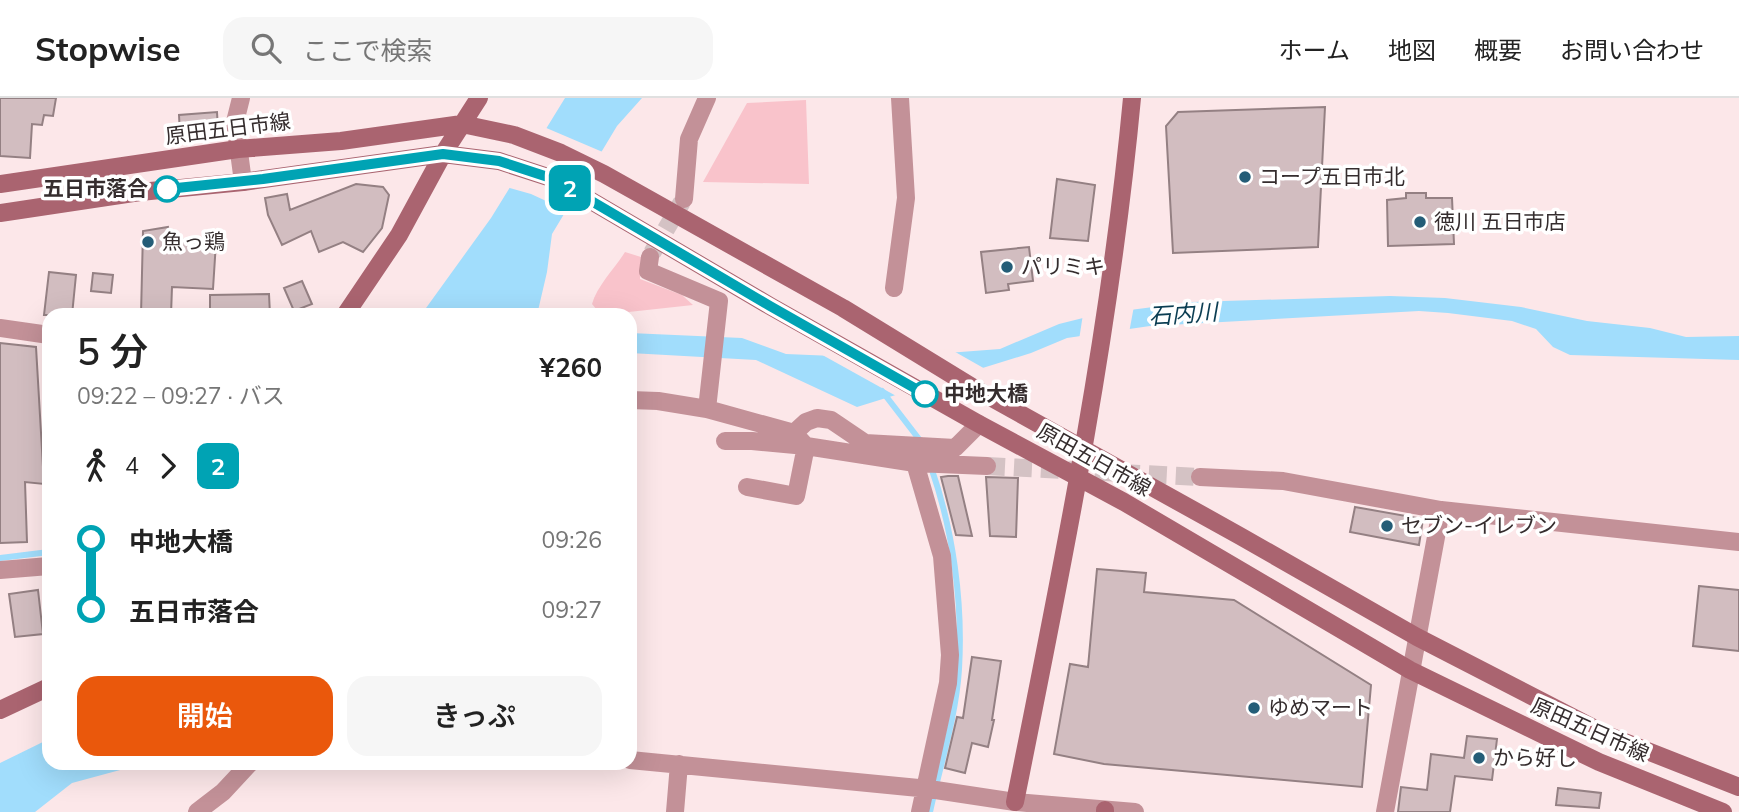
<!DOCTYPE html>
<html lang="ja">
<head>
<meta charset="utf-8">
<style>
	body { margin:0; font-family:Mulish,"Noto Sans JP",sans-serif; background:#f6f6f6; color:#222; height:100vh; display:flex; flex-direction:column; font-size:26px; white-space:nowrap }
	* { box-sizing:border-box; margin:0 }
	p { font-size:23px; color:#767676 }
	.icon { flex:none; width:38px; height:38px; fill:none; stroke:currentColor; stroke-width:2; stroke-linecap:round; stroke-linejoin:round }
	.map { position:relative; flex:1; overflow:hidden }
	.side { position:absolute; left:42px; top:210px; width:595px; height:462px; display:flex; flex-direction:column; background:#fff; border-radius:21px; box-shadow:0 7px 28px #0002 }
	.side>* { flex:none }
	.badge { padding:0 14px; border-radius:10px; font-size:24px; line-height:46px }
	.map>.badge { position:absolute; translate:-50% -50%; box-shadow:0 0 0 4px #fff }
	.legs { display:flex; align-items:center; gap:10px; height:77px; padding:0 35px; font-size:23px }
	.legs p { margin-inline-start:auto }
	.headline { display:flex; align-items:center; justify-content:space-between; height:119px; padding:0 35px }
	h1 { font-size:38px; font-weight:600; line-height:52px }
	.action { display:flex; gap:14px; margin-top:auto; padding:14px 35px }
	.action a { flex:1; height:80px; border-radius:21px; background:#ea580c; color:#fff; font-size:28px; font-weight:600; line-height:80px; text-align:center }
	.action a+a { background:#f6f6f6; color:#222 }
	ul { padding:0 35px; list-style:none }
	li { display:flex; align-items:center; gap:24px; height:70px; font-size:26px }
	li i { display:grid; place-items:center; width:10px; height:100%; margin:0 9px; background:currentColor }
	li i::after { content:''; width:18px; height:18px; margin:-9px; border:5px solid; border-radius:50%; background:#fff }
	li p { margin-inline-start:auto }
	li:first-child i { background:linear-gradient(#0000 50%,currentColor 0) }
	li:last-child i { background:linear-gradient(currentColor 50%,#0000 0) }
	header { display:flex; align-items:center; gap:42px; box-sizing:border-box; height:98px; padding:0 35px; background:#fff; border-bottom:2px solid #e0e0e0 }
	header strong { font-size:33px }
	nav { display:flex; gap:38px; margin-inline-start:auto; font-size:24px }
	.search { width:490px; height:63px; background:#f6f6f6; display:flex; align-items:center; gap:18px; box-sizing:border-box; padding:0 24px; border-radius:21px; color:#767676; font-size:26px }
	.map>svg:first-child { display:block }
	.green { fill:#f9c3cb }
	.water { fill:#a1ddfc }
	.pier { fill:#fce7e9 }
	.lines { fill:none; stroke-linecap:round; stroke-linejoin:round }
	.stream { stroke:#a1ddfc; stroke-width:6 }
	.building { fill:#d2bdc0; stroke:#948083; stroke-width:2 }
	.street-tunnel { stroke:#d4c2c4; stroke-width:18; stroke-dasharray:18 9; stroke-linecap:butt }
	.street { stroke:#c39198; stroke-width:18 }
	.secondary { stroke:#aa6470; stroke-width:18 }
	.line-1-casing { stroke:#fff; stroke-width:16 }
	.line-1 { stroke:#00a3b4; stroke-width:10 }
	.poi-dot { fill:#245d77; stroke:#fff; stroke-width:2.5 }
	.stop-1-dot { fill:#fff; stroke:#00a3b4; stroke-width:3.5 }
	.labels { text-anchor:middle; stroke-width:7; stroke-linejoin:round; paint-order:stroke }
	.street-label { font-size:21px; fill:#352d2e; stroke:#fff }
	.poi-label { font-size:21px; fill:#352d2e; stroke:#fff; text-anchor:start }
	.stop-label { font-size:21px; font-weight:bold; fill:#352d2e; stroke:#fff; text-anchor:end }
	.water-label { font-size:23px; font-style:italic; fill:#0c3e53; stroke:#fff }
</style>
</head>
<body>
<header>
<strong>Stopwise</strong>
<div class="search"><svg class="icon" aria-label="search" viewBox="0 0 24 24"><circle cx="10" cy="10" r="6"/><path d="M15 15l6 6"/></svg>ここで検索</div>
<nav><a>ホーム</a><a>地図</a><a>概要</a><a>お問い合わせ</a></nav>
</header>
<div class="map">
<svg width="1739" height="714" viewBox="0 0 1739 714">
	<rect width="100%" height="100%" fill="#fce7e9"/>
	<!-- green -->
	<path class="green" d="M806,2L809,86L703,84L747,5Z
		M625,154L641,159L640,181L682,197L693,207L601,217L592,206C597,188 615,170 625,154Z"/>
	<!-- water -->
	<path class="water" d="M565,0H642L617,28L552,136L547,174L537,217H421L491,120Z
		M1390,198L1445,200L1521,209L1587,223L1650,230L1686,239L1739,238V262L1570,257L1553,249L1536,231L1512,223L1448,215L1419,213L1150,228L1067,240L1031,255L857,309L756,262L630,255V235L742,240L786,256L881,260L1000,251L1059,226L1099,216L1192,204Z
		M49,641V665H146L72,685L35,714H0V665Z"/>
	<!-- pier -->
	<path class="pier" d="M544,29L605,55L570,114L531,96L506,89Z
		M1134,208L1129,235L1079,242L1083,216Z
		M950,251L987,272L898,299L817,254L881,257Z"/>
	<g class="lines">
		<!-- stream -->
		<path class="stream" d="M882,293L922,345
			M0,460L49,454
			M930,714C940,667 956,619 959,571C963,504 953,432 931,369"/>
	</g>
	<!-- building -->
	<path class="building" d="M0,0H56L53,18L44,17L42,27L32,26L30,60L0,58Z
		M1325,9L1318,149L1173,155L1166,28L1178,14Z
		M217,14L218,32L180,37L179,17Z
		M1057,81L1095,87L1088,143L1050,140Z
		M356,86L383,89L389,97L382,130L363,154L343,144L319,154L311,133L282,147L268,117L265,100L287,96L290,112Z
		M1406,95H1426V100H1452L1454,146L1388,148L1387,102L1406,100Z
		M168,129L170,141L216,144L213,191L172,189L171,217H141L143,133Z
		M1029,149L1033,183L1008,186L1009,192L986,195L981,154Z
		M49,174L76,177L72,217H44Z
		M93,175L113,177L111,195L91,193Z
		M302,183L312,206L294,213L284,190Z
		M269,196L270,217H210V197Z
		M0,245L36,249L44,386L25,384L27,444L0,445Z
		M948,378H958L972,438L956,437L941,379Z
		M986,379L1018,380L1016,439L990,438Z
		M1355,409L1423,421L1419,447L1350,434Z
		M1097,471L1146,475L1144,494L1234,502L1371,587L1362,689L1104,666L1054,656L1070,566L1088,569Z
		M1699,488L1739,492V553L1693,548Z
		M38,492L43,536L15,539L9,496Z
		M972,559L1001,563L992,622H994L988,649L972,645L965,675L945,670L957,619L963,620Z
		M1467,638L1497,641L1492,682L1455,678L1450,714H1398L1401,689L1427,692L1431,656L1464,660Z
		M1558,690L1601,695L1599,710L1556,707Z"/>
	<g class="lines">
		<!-- street-tunnel -->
		<path class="street-tunnel" d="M652,155L682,104
			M987,368L1200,379"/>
		<!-- street -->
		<path class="street" d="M241,0L235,24L243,84
			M684,101L689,41L707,0
			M650,159L648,173L719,203L707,311
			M894,190L906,100L900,0
			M0,230L49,237
			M630,302L658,303L707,311L794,335L806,348L915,365L987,368
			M794,335L806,324L817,320L831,322L865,345L955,350L979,326
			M725,343H752L806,348L796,398L747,389
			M915,365L942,458L950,557L948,585L920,714
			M1200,379L1283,383L1441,412L1739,444
			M0,472L49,468
			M630,662L929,691L1015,704L1135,714
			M197,714L223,694L250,665
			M675,714L679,666
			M1385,714L1441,412"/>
		<!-- secondary -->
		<path class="secondary" d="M0,86L238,51L341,43L462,26L514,37L561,55L604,76L843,210L972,289L1240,438L1417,539L1609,638L1739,689
			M0,115L140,94L243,84L443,56L499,63L554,81L770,208L979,326L1124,404L1410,572L1599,664L1723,714
			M345,217L399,137L443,56L479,0
			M0,612L49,589
			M1015,704C1062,470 1110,237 1132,0
			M1105,714V712"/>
	</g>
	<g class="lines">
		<defs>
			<path id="line-1" d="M167,91L263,81L443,56L499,63L554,81L770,208L925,296"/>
		</defs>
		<!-- line-1 casing -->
		<use href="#line-1" class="line-1-casing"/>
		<!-- line-1 -->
		<use href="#line-1" class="line-1"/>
	</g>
	<!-- markers -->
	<g class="poi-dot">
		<circle cx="1245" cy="79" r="7"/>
		<circle cx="1420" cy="124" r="7"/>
		<circle cx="148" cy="144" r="7"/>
		<circle cx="1007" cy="169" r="7"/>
		<circle cx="1387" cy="428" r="7"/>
		<circle cx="1254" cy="610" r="7"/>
		<circle cx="1479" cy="660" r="7"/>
	</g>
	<g class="stop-1-dot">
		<circle cx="167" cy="91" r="12"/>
		<circle cx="925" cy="296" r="12"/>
	</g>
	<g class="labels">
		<!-- street labels -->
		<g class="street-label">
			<text transform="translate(228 31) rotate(-7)" y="7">原田五日市線</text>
			<text transform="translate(1094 362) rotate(29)" y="7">原田五日市線</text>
			<text transform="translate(1590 632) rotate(24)" y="7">原田五日市線</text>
		</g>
		<!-- poi labels -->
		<g class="poi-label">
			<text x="1259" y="86">コープ五日市北</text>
			<text x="1434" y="131">徳川 五日市店</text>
			<text x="162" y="151">魚っ鶏</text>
			<text x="1021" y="176">パリミキ</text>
			<text x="1401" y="435">セブン-イレブン</text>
			<text x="1268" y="617">ゆめマート</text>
			<text x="1493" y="667">から好し</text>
		</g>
		<!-- stop labels -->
		<g class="stop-label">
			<text x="148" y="98">五日市落合</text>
			<text x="944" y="303" text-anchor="start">中地大橋</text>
		</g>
		<!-- water labels -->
		<g class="water-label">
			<text transform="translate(1183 216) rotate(-4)" y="8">石内川</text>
		</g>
	</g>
</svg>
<b class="badge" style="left:570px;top:90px;background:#00a3b4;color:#fff">2</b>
<section class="side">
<div class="headline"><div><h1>5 分</h1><p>09:22 – 09:27 · バス</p></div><b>¥260</b></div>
<div class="legs"><svg class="icon" aria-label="walk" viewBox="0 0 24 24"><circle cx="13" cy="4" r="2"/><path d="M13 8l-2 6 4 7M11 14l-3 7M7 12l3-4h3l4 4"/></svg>4<svg class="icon" aria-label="forward" viewBox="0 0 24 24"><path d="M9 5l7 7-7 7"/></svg><b class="badge" style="background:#00a3b4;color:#fff">2</b></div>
<ul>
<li><i style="color:#00a3b4"></i><b>中地大橋</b><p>09:26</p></li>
<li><i style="color:#00a3b4"></i><b>五日市落合</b><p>09:27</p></li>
</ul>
<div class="action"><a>開始</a><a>きっぷ</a></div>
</section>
</div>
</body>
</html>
